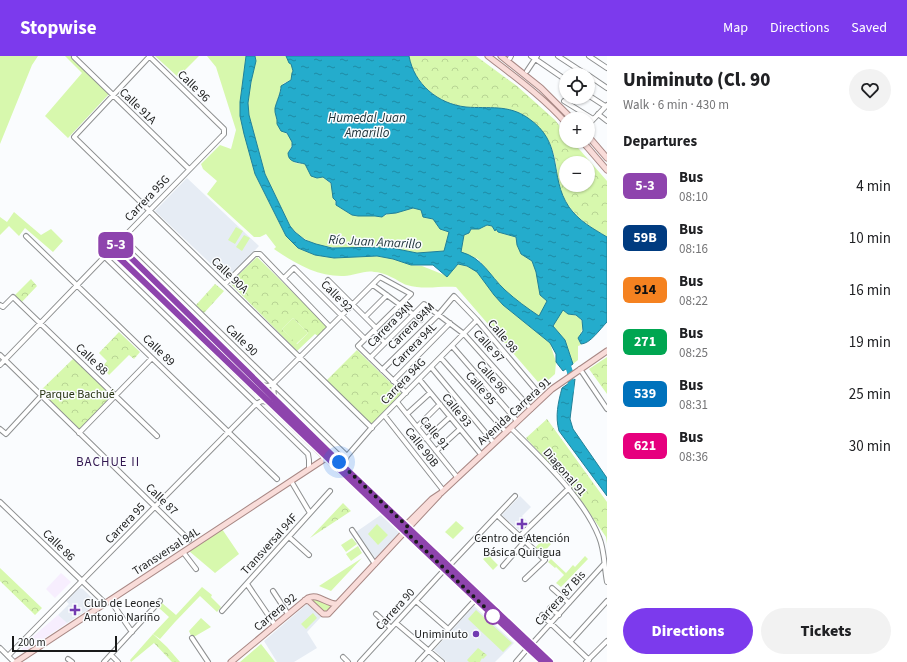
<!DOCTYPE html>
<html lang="en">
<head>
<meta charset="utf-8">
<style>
	body { margin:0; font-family:"Source Sans 3",sans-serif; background:#f2f2f2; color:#202124; height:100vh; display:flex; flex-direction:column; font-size:15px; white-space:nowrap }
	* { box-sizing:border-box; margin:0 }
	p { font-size:13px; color:#757577 }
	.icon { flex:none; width:22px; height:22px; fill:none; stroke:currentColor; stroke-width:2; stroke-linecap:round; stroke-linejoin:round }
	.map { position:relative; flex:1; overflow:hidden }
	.details { display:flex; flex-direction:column; background:#fff; width:300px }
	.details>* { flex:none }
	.badge { padding:0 8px; border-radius:6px; font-size:14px; line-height:26px }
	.controls { position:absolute; left:559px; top:12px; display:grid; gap:8px }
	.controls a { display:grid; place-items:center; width:36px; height:36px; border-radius:50%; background:#fff; box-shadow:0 1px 3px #0004; font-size:20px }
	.scale { position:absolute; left:12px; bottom:10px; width:105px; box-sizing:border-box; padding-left:4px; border:2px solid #191a1a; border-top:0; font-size:11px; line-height:14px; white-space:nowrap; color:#191a1a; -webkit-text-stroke:3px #fafcfe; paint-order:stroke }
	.you { position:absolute; width:20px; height:20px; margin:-10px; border:3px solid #fff; border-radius:50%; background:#1a73e8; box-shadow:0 0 0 6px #1a73e833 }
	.map>.badge { position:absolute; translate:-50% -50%; box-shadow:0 0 0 2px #fff }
	h2 { padding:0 16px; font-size:15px; line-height:36px }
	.round { display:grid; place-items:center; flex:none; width:42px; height:42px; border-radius:21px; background:#f2f2f2 }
	.summary { display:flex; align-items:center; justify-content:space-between; height:68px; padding:0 16px }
	h1 { font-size:19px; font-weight:800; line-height:30px }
	.primary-button { display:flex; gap:8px; margin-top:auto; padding:8px 16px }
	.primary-button a { flex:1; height:46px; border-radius:24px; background:#7c3aed; color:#fff; font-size:16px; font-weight:800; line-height:46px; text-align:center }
	.primary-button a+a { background:#f2f2f2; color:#202124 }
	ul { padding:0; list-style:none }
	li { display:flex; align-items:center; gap:12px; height:52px; padding:0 16px }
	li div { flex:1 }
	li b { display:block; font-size:15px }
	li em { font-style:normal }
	li .badge { min-width:44px; font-weight:700; text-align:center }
	header { display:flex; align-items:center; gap:24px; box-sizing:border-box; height:56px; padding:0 20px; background:#7c3aed; color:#fff }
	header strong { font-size:19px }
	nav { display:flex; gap:22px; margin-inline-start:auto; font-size:14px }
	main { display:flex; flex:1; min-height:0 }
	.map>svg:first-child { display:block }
	.commercial { fill:#f7eefe }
	.built { fill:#e6ecf4 }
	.grass { fill:#d7f8ad }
	.forest { fill:url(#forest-crowns); fill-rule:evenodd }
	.water { fill:url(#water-ripples); stroke:#218097; fill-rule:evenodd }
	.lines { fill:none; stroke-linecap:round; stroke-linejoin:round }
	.river { stroke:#24accc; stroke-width:6 }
	.minor-casing { stroke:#8e9091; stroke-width:6 }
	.major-casing { stroke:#a88885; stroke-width:7 }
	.minor { stroke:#fff; stroke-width:4 }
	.major { stroke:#f9dcd9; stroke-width:5 }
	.line-casing { stroke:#fff; stroke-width:9 }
	.line { stroke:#8e44ad; stroke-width:6 }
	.walk { stroke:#191a1a; stroke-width:4; stroke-dasharray:0 7.2 }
	.poi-dot { fill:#723bb1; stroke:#fafcfe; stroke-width:1.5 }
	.stop-dot { fill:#fff; stroke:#8e44ad; stroke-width:2 }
	.labels { text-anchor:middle; stroke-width:3; stroke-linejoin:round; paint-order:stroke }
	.street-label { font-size:12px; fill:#191a1a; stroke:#fafcfe }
	.park-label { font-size:12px; fill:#273411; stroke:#fafcfe }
	.poi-label { font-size:12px; fill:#191a1a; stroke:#fafcfe }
	.water-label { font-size:13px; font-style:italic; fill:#1c3137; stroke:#fafcfe }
	.neighbourhood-label { font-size:13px; letter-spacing:1px; fill:#331851; stroke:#fafcfe }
</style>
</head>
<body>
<header>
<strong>Stopwise</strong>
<nav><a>Map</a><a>Directions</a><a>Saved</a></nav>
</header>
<main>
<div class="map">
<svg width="607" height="606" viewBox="0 0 607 606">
	<defs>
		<pattern id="forest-crowns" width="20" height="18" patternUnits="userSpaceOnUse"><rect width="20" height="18" fill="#d7f8ad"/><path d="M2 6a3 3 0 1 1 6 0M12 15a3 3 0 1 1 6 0" fill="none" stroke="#b8d494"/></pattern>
		<pattern id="water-ripples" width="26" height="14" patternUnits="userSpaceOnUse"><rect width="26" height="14" fill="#24accc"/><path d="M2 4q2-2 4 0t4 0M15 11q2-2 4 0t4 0" fill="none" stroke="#1e8ba5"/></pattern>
	</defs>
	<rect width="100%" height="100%" fill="#fafcfe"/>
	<!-- commercial -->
	<path class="commercial" d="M61,517L71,526L55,542L46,533Z
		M58,559L67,567L24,596L21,591Z"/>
	<!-- built -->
	<path class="built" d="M187,122L259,190L227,223L155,155Z
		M520,440L531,451L522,460L530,468L522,477L502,459Z
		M382,458L401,476L376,503L356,476Z
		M79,532L83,533L95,545V549L67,567L58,559L69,548L66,545Z
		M307,548L321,561L307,576L317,592L294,606H277L264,585Z
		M474,550L514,587L495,606H447L434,594Z"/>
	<!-- grass -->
	<path class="grass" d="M0,0H38L32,9L0,88Z
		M65,0H71L109,38L68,82L45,60L82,17Z
		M155,0H199L178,21Z
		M207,0H246L240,46V60L255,118L286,180L298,192L315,199L334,202L377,200L393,203L411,209L422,210L447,220L458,208L467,210L477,216L503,249L550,287L556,306L555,318L546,326L544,322L538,326L456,231C439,230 423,234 407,229C402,228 397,223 391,221C386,218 379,216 374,216C365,214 353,220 344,220C318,221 294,207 274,193L276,191L266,178L260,181H254L207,138L217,125L203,113L201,108L220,89L231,93L236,74L216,11Z
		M255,0H286L289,7L291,8L293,15L292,17V24L284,27L281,32L279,42L275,51L276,57L280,74C286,76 295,84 291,91C291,93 289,95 288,97L295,107L305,108L312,120L317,122L323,121L331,128L336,149L352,159L358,160H375L382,161L388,158L396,157L413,152L421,154L423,161L433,163L440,173L449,176L444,195C435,195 425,197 416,197C406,196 396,192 386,191C352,190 314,200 290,170L265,118L249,59L248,47L251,26L256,5Z
		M14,156L41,179L51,173L63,185L53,196L25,172L19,180L9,170L0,179V161L7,166Z
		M487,169L492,170L495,175L496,173L498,176L516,181L517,189L521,198L532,205L538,221L540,239L547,245L539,260L521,248L503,233L478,203L461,196L464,179L469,177L471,173H479Z
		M236,171L243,175L235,188L228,184Z
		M244,179L250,182L242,195L236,191Z
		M563,254L568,258L578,260C585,266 583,276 578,282L581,289L578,290V304L573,308L565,284L553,270Z
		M293,262L308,277L296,288L282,273Z
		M456,465L464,472L453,483L445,476Z
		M377,468L388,479L378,489L368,478Z
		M222,473L239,498L215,517L189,495Z
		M352,482L357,488L346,496L341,489Z
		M544,482L551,488L542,498L535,492Z
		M358,490L362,497L351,505L346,498Z
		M494,493L497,496L491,502L498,509L493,514L483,503Z
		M585,500L588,503L561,531L556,527L564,519L556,511L555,512L548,506L551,503L566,517L573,509L575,511Z
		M362,502L331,535L319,530Z
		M202,531L212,539L211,541L221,551L217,556L200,540L175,566L160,583L153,578L169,561L158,551L162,547L176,559Z
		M309,542C316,541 324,545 330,550V552L326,555H324Z
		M476,554L512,587L503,596L468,563Z
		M313,557L317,562L306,573L301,568Z
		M201,562L211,571L192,582L189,575Z
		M261,588L275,606H240Z"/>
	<!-- forest -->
	<path class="forest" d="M409,0H476L517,30L555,64L566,78V85H572L607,125V181C585,168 569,157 559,132C557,124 557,116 556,108C553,89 544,73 528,62C509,48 488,53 466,51C439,48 414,28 409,0ZM566,107H588V129H566Z
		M257,201L328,271L318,280L315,278L297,295L230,227ZM293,262L308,277L297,288L282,273Z
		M31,223L37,230L20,248L13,241Z
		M215,228L224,235L204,257L196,249Z
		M119,276L140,296L134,303L129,299L109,319L102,311L107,305L99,297Z
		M357,294L402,338L371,370L326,325Z
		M75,301L115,340L79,376L38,337Z
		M607,301V338L589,313Z
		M547,363L607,446V488L606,481L573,433L526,382Z
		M343,447L351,455L310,482Z
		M0,512L42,552L35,559L0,525Z
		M153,578L167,591L180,606H172L154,587L131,606L130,604Z
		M478,592L487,599L483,603L482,602L480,606H469L467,604Z"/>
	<!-- water -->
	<path class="water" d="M246,0H255L256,5L251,26L248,47L249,59L265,118L290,170L295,176L305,184L316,188L332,192L387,191L417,197L444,195L449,176L440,173L433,163L423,161L421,154L413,152L396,157L386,158L382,161L375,160H358L352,159L336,149V145L333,142L331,127L323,121L317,122L311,120L305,108C298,106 288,107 288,97L292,91V86L287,77L281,75L277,68C278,62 274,58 275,52C277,44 281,37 281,30L291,24L292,17L293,15L291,8L289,7L286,0H409C414,28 438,48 466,51C489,53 508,48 528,62C565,87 548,120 569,151C579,165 592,172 607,181V266C600,273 590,288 581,288L578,282L583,275L582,264L576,259L568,258L563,254L553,270L565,284L573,308L563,315L556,306V298L550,287L503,249L494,239L477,216L467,210L458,208L447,221L433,209H411L393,203L377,200L334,202L315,199L298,192L286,180L255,118L244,78L240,60V46ZM487,169L492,170L495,175L496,173L498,176L516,181L517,189L521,198L532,205L536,216L540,239L547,245L539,260C527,252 516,244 505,234C489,219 483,202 461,196L464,179L469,177L471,173H479Z
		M575,323L570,363L573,373L607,422V440L559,375C555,360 558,347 562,332Z"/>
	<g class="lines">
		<!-- river -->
		<path class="river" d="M566,304L570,316L571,334"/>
		<defs>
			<path id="minor" d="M531,0L566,24
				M558,0L587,19
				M589,0L607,12
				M74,1L189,113
				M149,1L74,81L372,372
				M510,2L511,0
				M527,15L537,0
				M588,19L607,32
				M588,39L605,50
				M564,45L593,63
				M598,58L607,65
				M588,69L607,49
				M26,180L277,423
				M123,182L347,400
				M117,188L224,78V73L149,0
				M105,201L308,398L309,404V413
				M284,222L294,212L365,283
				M328,224L376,272
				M225,228L255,198H260L330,271
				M373,229L421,264
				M0,249L3,251L13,241L157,380
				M365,261L387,239
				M374,275L385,287
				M452,290L517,365
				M0,299L189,484
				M370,302L424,248L464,278L531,353
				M441,302L506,376
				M0,309L111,194
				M431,311L494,387
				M580,313L607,353
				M382,314L438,259L454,240L477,264L536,334
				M419,323L480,397
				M393,325L450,267
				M273,328L274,342
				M261,329L268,330L273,328L380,221L411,238L358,290L406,337
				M397,346L457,421
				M407,358L430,337
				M384,359L443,434
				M417,371L440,348
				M511,372C541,402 583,441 599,481C605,495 604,511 607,526
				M0,373L6,378L41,340
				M79,377L152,302
				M426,383L450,361
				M436,395L460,373
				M345,412V405L347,400L373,370L477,264
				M291,425L310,457
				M0,446L105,547
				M497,459L545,504L525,523
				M352,474L375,508
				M520,480L569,432
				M289,481L309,499
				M183,496L196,513
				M449,510L515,440
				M503,510L525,485
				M247,528L275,569
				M552,532L569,547
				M273,535L288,558
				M110,544L132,576
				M416,545L448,573
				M550,552L559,559
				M222,555L330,435
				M376,558L391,572
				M542,559L589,604
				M396,567L442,606
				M192,582L208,606
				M570,586L607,545
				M531,589L604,508
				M0,592L14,606
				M111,599L118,606
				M8,600L256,348L262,345L268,346
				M343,601L348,606
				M68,603L72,606
				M104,606L160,545
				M360,606L445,513
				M418,606L476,543
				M516,606L528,592
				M586,606L607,585"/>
			<path id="major" d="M488,0C515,21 543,41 566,67
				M501,0L541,32L572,63
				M588,80L607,102
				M582,85L607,114
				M405,470L432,443L441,437L552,333L607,295
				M305,544L309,545L323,558H328L439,439
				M16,606L326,402
				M231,606L308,542C318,537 326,548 337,548
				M543,606L406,476L326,402L111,194L117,188L345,412L550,606"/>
		</defs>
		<!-- minor casing -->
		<use href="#minor" class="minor-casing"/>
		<!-- major casing -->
		<use href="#major" class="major-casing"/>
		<!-- minor -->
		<use href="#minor" class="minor"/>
		<!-- major -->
		<use href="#major" class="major"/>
	</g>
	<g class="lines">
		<defs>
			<path id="line" d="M543,606C398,471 256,333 113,196L111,194L117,188L345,412L550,606"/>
		</defs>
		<!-- line casing -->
		<use href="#line" class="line-casing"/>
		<!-- line -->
		<use href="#line" class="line"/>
		<!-- walk -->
		<path class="walk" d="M339,406L409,472L406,476L494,560H493"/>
	</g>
	<!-- markers -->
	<g class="poi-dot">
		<path d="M520 462h4v4h4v4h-4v4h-4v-4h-4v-4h4z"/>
		<path d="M73 548h4v4h4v4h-4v4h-4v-4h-4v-4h4z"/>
		<circle cx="476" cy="578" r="4"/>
	</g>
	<circle class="stop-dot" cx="493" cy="560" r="8"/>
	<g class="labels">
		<!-- street labels -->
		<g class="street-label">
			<text transform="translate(194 30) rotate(44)" y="4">Calle 96</text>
			<text transform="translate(138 50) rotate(44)" y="4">Calle 91A</text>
			<text transform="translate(147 142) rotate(-46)" y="4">Carrera 95G</text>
			<text transform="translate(230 219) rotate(44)" y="4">Calle 90A</text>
			<text transform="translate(337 240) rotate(45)" y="4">Calle 92</text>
			<text transform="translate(390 268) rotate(-45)" y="4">Carrera 94N</text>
			<text transform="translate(411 270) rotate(-45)" y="4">Carrera 94M</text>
			<text transform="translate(503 280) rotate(50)" y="4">Calle 98</text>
			<text transform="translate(242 284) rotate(44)" y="4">Calle 90</text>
			<text transform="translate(414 289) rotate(-45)" y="4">Carrera 94L</text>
			<text transform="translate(489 290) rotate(48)" y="4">Calle 97</text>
			<text transform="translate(159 294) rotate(44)" y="4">Calle 89</text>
			<text transform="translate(92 303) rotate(44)" y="4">Calle 88</text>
			<text transform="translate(492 321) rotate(49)" y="4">Calle 96</text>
			<text transform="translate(403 325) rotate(-46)" y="4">Carrera 94G</text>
			<text transform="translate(481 332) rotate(49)" y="4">Calle 95</text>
			<text transform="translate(457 354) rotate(51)" y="4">Calle 93</text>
			<text transform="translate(514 355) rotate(-42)" y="4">Avenida Carrera 91</text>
			<text transform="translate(435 377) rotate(51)" y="4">Calle 91</text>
			<text transform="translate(422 391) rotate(52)" y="4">Calle 90B</text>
			<text transform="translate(565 416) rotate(49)" y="4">Diagonal 91</text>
			<text transform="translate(162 443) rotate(44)" y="4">Calle 87</text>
			<text transform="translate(125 467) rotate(-46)" y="4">Carrera 95</text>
			<text transform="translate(269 488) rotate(-48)" y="4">Transversal 94F</text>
			<text transform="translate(59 489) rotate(44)" y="4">Calle 86</text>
			<text transform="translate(166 495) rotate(-33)" y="4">Transversal 94L</text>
			<text transform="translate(560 542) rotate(-48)" y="4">Carrera 87 Bis</text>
			<text transform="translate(395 553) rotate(-48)" y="4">Carrera 90</text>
			<text transform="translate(275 556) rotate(-40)" y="4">Carrera 92</text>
		</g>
		<!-- park labels -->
		<g class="park-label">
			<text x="77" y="342">Parque Bachué</text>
		</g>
		<!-- poi labels -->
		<g class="poi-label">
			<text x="522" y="486">Centro de Atención<tspan x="522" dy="14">Básica Quirigua</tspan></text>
			<text x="84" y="551" text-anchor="start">Club de Leones<tspan x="84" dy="14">Antonio Nariño</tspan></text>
			<text x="468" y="582" text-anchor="end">Uniminuto</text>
		</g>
		<!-- water labels -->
		<g class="water-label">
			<text x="367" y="66">Humedal Juan<tspan x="367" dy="15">Amarillo</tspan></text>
			<text transform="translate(375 185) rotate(3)" y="5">Río Juan Amarillo</text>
		</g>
		<!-- neighbourhood labels -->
		<g class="neighbourhood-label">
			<text x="108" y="410">BACHUE II</text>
		</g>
	</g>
</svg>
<div class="controls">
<a><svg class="icon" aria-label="locate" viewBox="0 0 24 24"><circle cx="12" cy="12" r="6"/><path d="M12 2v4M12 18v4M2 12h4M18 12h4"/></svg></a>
<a>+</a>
<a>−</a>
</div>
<div class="scale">200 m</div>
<div class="you" style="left:339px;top:406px"></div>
<b class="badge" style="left:116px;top:189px;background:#8e44ad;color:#fff">5-3</b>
</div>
<section class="details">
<div class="summary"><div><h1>Uniminuto (Cl. 90</h1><p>Walk · 6 min · 430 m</p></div><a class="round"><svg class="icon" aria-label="heart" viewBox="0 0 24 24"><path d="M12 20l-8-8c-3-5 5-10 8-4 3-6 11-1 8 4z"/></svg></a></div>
<h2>Departures</h2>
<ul>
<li><span class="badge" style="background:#8e44ad;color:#fff">5-3</span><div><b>Bus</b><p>08:10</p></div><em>4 min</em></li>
<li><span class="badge" style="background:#003b80;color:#fff">59B</span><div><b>Bus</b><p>08:16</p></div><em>10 min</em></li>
<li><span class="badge" style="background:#f58220;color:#111">914</span><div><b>Bus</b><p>08:22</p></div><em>16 min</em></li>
<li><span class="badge" style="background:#00a651;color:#fff">271</span><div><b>Bus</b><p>08:25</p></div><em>19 min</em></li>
<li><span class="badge" style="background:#0072bc;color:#fff">539</span><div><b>Bus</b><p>08:31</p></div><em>25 min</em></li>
<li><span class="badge" style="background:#e6007e;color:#fff">621</span><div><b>Bus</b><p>08:36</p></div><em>30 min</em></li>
</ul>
<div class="primary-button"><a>Directions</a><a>Tickets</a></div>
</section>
</main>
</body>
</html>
